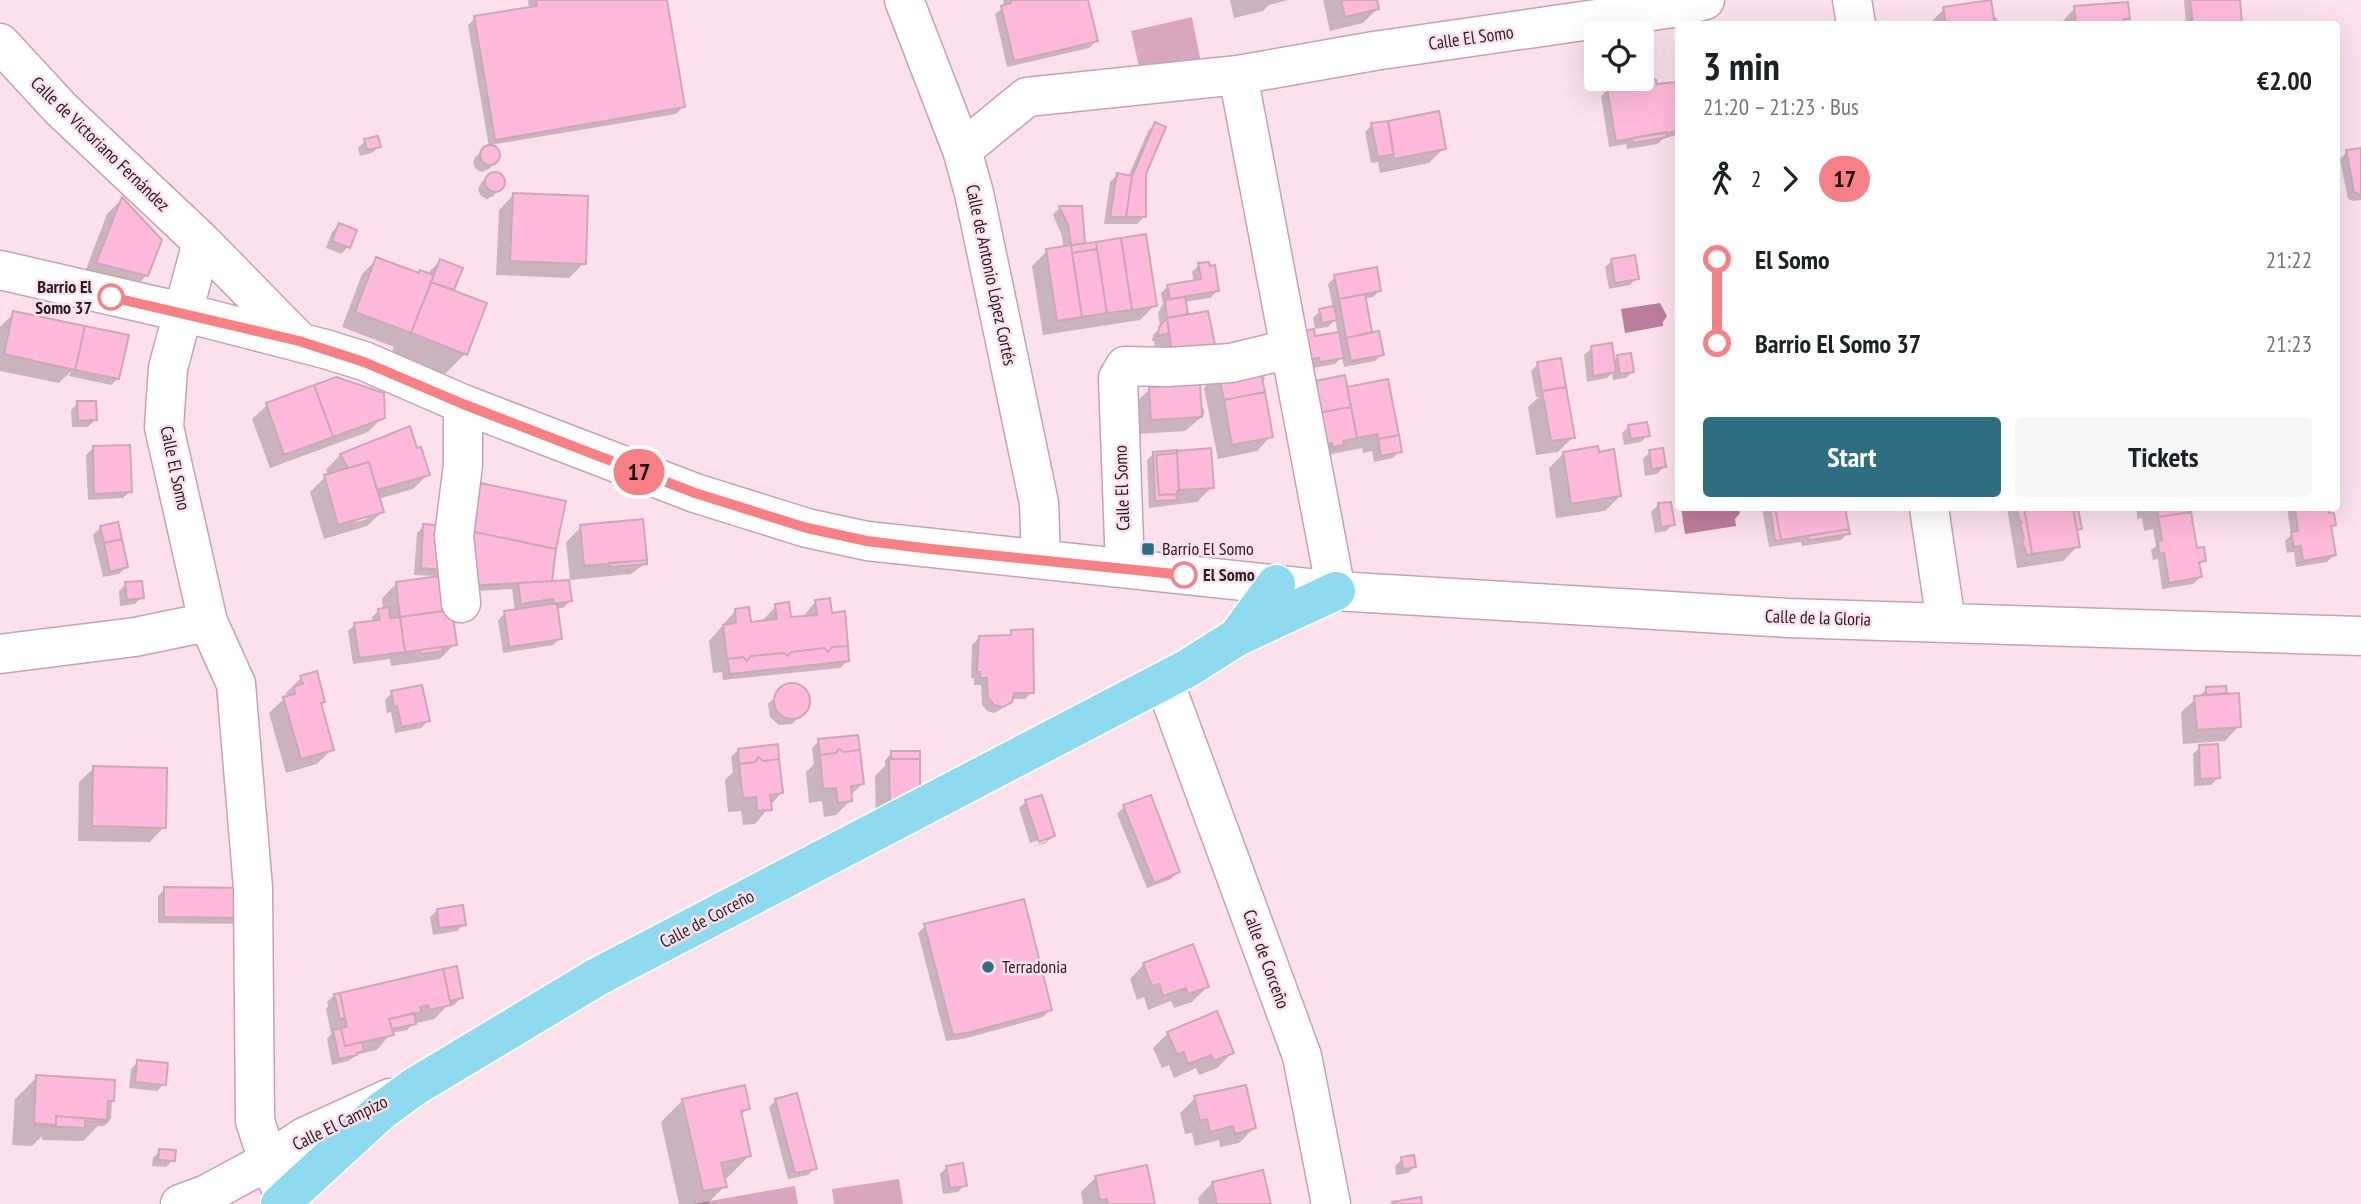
<!DOCTYPE html>
<html lang="en">
<head>
<meta charset="utf-8">
<style>
	body { margin:0; font-family:"PT Sans Narrow",sans-serif; background:#f6f6f6; color:#202124; height:100vh; display:flex; flex-direction:column; font-size:26px; white-space:nowrap }
	* { box-sizing:border-box; margin:0 }
	p { font-size:23px; color:#757577 }
	.icon { flex:none; width:38px; height:38px; fill:none; stroke:currentColor; stroke-width:2; stroke-linecap:round; stroke-linejoin:round }
	.map { position:relative; flex:1; overflow:hidden }
	.details { position:absolute; left:1675px; top:21px; width:665px; height:490px; display:flex; flex-direction:column; background:#fff; border-radius:7px; box-shadow:0 7px 28px #0002 }
	.details>* { flex:none }
	.badge { padding:0 14px; border-radius:23px; font-size:24px; line-height:46px }
	.tools { position:absolute; left:1584px; top:21px; display:grid; gap:14px }
	.tools a { display:grid; place-items:center; width:70px; height:70px; border-radius:7px; background:#fff; box-shadow:0 7px 28px #0002; font-size:35px }
	.map>.badge { position:absolute; translate:-50% -50%; box-shadow:0 0 0 4px #fff }
	.legs { display:flex; align-items:center; gap:10px; height:77px; padding:0 28px; font-size:23px }
	.legs p { margin-inline-start:auto }
	.summary { display:flex; align-items:center; justify-content:space-between; height:119px; padding:0 28px }
	h1 { font-size:38px; font-weight:700; line-height:52px }
	.cta { display:flex; gap:14px; margin-top:auto; padding:14px 28px }
	.cta a { flex:1; height:80px; border-radius:7px; background:#2d6f81; color:#fff; font-size:28px; font-weight:700; line-height:80px; text-align:center }
	.cta a+a { background:#f6f6f6; color:#202124 }
	ul { padding:0 28px; list-style:none }
	li { display:flex; align-items:center; gap:24px; height:84px; font-size:26px }
	li i { display:grid; place-items:center; width:10px; height:100%; margin:0 9px; background:currentColor }
	li i::after { content:''; width:18px; height:18px; margin:-9px; border:5px solid; border-radius:50%; background:#fff }
	li p { margin-inline-start:auto }
	li:first-child i { background:linear-gradient(#0000 50%,currentColor 0) }
	li:last-child i { background:linear-gradient(currentColor 50%,#0000 0) }
	.map>svg:first-child { display:block }
	.green { fill:#d8a6be }
	.water { fill:#bd7d9d }
	.shadow { fill:#0003; fill-rule:evenodd }
	.building { fill:#ffbadb; stroke:#c9a9b8; stroke-width:2 }
	.lines { fill:none; stroke-linecap:round; stroke-linejoin:round }
	.minor-casing { stroke:#c3a3b2; stroke-width:41 }
	.major-casing { stroke:#fff; stroke-width:41 }
	.minor { stroke:#fff; stroke-width:38 }
	.major { stroke:#8edaee; stroke-width:38 }
	.line-1-casing { stroke:#fff; stroke-width:16 }
	.line-1 { stroke:#f88084; stroke-width:10 }
	.stop-1-dot { fill:#fff; stroke:#f88084; stroke-width:3.5 }
	.poi-dot { fill:#2d6f81; stroke:#fce1ed; stroke-width:2.5 }
	.labels { text-anchor:middle; stroke-width:5; stroke-linejoin:round; paint-order:stroke }
	.street-label { font-size:18px; fill:#2a1e24; stroke:#fce1ed }
	.stop-label { font-size:18px; font-weight:bold; fill:#2a1e24; stroke:#fce1ed; text-anchor:end }
	.poi-label { font-size:18px; fill:#2a1e24; stroke:#fce1ed; text-anchor:start }
</style>
</head>
<body>
<div class="map">
<svg width="2361" height="1204" viewBox="0 0 2361 1204">
	<rect width="100%" height="100%" fill="#fce1ed"/>
	<!-- green -->
	<path class="green" d="M1192,17L1201,63L1140,71L1131,31Z
		M899,1179L903,1204H834L832,1189Z
		M795,1186L798,1204H693Z"/>
	<!-- water -->
	<path class="water" d="M1660,303L1667,316L1663,322V326L1625,333L1621,309Z
		M1681,508H1738L1740,513L1735,519L1736,526L1685,534Z"/>
	<!-- shadow -->
	<path class="shadow" d="M528,0H665L683,107L676,114L490,145L497,149L499,155L496,161L489,169L481,172L475,168L473,162L476,156L489,147L468,25L475,18L529,9Z
		M1003,0H1086L1096,41L1089,48L1007,67L995,14L1004,7Z
		M1230,0H1288L1269,5L1263,11L1234,18Z
		M1323,0H1376L1378,8L1363,23L1330,31Z
		M2184,0H2241L2238,3L2240,24H2186Z
		M2075,8L2128,18L2123,24H2060Z
		M1944,9L1997,18L1998,24H1929Z
		M1673,84L1678,113V132L1674,136L1664,138L1658,144L1627,149L1626,144L1609,147L1601,96L1608,89Z
		M1155,124L1144,173V217L1137,224H1104L1110,182L1117,175L1128,177L1148,131Z
		M1372,125L1444,148L1429,163L1380,173L1378,162L1371,163L1365,132Z
		M365,141L379,146L372,153L360,156L358,148Z
		M2361,149V200L2353,201L2348,199L2340,159L2347,152Z
		M495,173L501,175L504,181L500,189L493,196L487,199L481,196L478,190L481,183L489,175Z
		M513,195L584,263L569,278L496,275L499,210Z
		M122,199L147,275L132,290L83,277L107,214Z
		M1059,208H1080L1083,245L1144,236L1155,305L1140,320L1043,335L1032,266L1047,251L1064,248L1061,233L1053,215Z
		M339,225L348,247L341,254L326,248L332,232Z
		M377,259L417,275L427,274L440,261L452,289L450,291L465,354L443,376L390,355L394,347L342,327L362,274Z
		M1612,261L1637,278L1630,285L1609,289L1605,267Z
		M1199,265L1217,291L1210,298L1184,302L1186,316L1207,313L1158,371L1154,341H1152L1153,335L1163,325H1160L1158,313L1163,304L1161,293L1168,286L1194,282L1192,272Z
		M1335,277L1380,290L1373,297L1364,299L1371,335L1382,354L1375,361L1344,367L1342,357L1335,364L1313,368V364L1297,367L1314,338L1338,334L1335,320L1328,327L1315,329L1313,318L1320,311L1333,308L1328,284Z
		M14,313L118,378L111,385L69,376L71,371L59,383L0,371V327Z
		M1592,348L1613,361L1618,357L1633,371L1626,378L1613,380L1612,373L1607,378L1587,382L1584,355Z
		M1538,364L1573,437L1558,452L1536,455L1528,407L1539,397H1536L1531,371Z
		M1262,365L1265,379L1261,383L1271,436L1257,451L1218,459L1204,388L1219,373Z
		M1150,389L1200,410L1204,408V415L1185,431L1137,434L1135,403Z
		M1346,389L1400,451L1393,458L1374,462L1372,451L1363,453L1362,448L1332,454L1327,459L1318,461Z
		M78,403L95,420L88,427H72L71,410Z
		M267,405L383,417L368,432L270,468L252,419Z
		M1629,426L1648,435L1641,442L1624,445L1622,433Z
		M409,429L428,474L413,489L378,499L382,512L367,526L324,539L310,492L325,477L329,476L326,470L340,455ZM367,515V519L356,522L355,519Z
		M93,448L130,491L123,498L88,500L86,455Z
		M1178,452L1212,487L1197,502L1149,508L1147,460L1154,453L1175,455Z
		M1650,452L1664,467L1657,474L1645,476L1643,459Z
		M1564,453L1620,496L1605,511L1556,518L1549,468Z
		M1658,505L1673,524L1666,531L1655,533L1651,512Z
		M1762,508H1844L1848,533L1841,540L1802,546L1801,542L1769,547Z
		M2007,508H2077L2080,528L2076,532L2078,546L2063,561L2017,568Z
		M2137,508H2188L2195,550L2204,560L2198,566L2200,577L2193,584L2162,589L2158,559L2153,560L2151,550L2156,546L2153,529L2144,531L2142,518L2137,519Z
		M2287,508H2326L2328,515L2334,524L2330,529L2334,555L2327,562L2296,567L2294,552L2287,553L2285,541L2291,535Z
		M424,526L554,551L550,583L570,601L563,608L556,609L560,638L553,645L503,653L498,620L505,613L515,611L512,589L462,592L444,569L436,576L414,575L417,533Z
		M581,527L646,563L631,574L570,580L566,542Z
		M100,528L126,567L119,574L103,577L93,535Z
		M444,577L455,644L440,659L391,666L390,659L353,664L348,631L355,624L373,622L372,617L379,610H383L382,598L397,583Z
		M126,584L142,597L135,604L120,606L119,591Z
		M816,601L830,615L847,661L840,668L723,680L722,672L713,673L709,641L736,610L749,624L761,622L776,606L789,619L802,618Z
		M1012,632L1032,692L1025,699H1011L1003,708L994,713L987,711L982,705L981,685H974V678H971L972,645L979,638L1007,637Z
		M301,678L323,702L319,706L332,749L317,764L286,773L269,713L287,696L286,693Z
		M797,685L807,693L809,706L792,724L779,725L770,717L768,704L785,686Z
		M2207,689L2225,692L2222,696L2239,726L2225,741L2183,744L2181,712Z
		M392,693L428,721L421,728L395,733L391,712L387,713L385,700Z
		M819,741L862,784L850,796L851,800L836,815L824,817L822,801L809,803L806,772L814,764L812,748Z
		M2200,747L2218,778L2211,785L2194,786L2193,754Z
		M738,750L781,793L755,824L743,825L741,811L728,812L725,780L733,772L731,757Z
		M892,753L919,797L876,824L875,776L885,766V760Z
		M94,768L164,827L150,842L78,841L79,782Z
		M1026,802L1053,836L1046,843L1032,847L1047,841V837L1030,843L1019,808Z
		M1124,807L1178,872L1171,879L1147,888L1117,814Z
		M165,889L245,890L238,924L158,923V896Z
		M438,910L464,924L457,931L433,935L430,917Z
		M925,926L1050,1010L1043,1017L963,1039L946,1041L918,933Z
		M1144,964L1207,987L1192,1002L1174,1008L1171,1001L1148,1010L1144,997L1137,1000L1130,979Z
		M455,968L461,998L454,1005L447,1006L434,1019L413,1024L407,1030L391,1033L377,1050L359,1054L348,1061L332,1065L327,1039L331,1034L326,1009L328,1006L327,1002L334,995Z
		M1168,1033L1232,1053L1217,1068L1199,1075L1196,1068L1174,1078L1169,1065L1162,1068L1153,1048Z
		M138,1062L164,1084L157,1091L129,1088L131,1069Z
		M37,1077L113,1081L111,1119L104,1126H98L83,1141L42,1140V1136L32,1146L12,1145L15,1099Z
		M1195,1098L1254,1128L1239,1143L1220,1147L1219,1140L1195,1146L1192,1133L1185,1134L1180,1113Z
		M683,1100L748,1108L740,1116L749,1156L727,1178L723,1179L725,1186L707,1204H679L661,1122Z
		M776,1100L815,1168L808,1175L788,1179L769,1107Z
		M160,1151L173,1160L166,1167L152,1166L153,1158Z
		M1402,1159L1415,1166L1408,1173L1396,1175L1395,1166Z
		M947,1167L965,1185L958,1192L943,1194L940,1174Z
		M1096,1177L1153,1204H1083L1081,1192Z
		M1212,1183L1269,1204H1199L1198,1198Z"/>
	<!-- building -->
	<path class="building" d="M536,0H667L685,107L495,140L474,16L537,6Z
		M1011,0H1088L1098,41L1014,61L1001,6L1011,3Z
		M1341,0H1377L1379,9L1345,17Z
		M1991,0L1995,24H1946L1943,7Z
		M2190,0H2240L2242,24H2193Z
		M2128,2L2130,19H2124L2125,24H2076L2074,6Z
		M1651,78L1656,80L1657,84L1675,82L1678,102V131L1616,141L1607,88L1612,84H1628Z
		M1439,111L1446,149L1394,159L1388,121Z
		M1388,121L1394,154L1378,157L1371,123Z
		M1155,122L1166,127L1146,174V217H1126L1132,176Z
		M1666,132L1667,137L1633,143L1632,138Z
		M378,136L381,147L367,150L364,139Z
		M480 155a10 10 0 1 1 20 0a10 10 0 1 1-20 0Z
		M2361,148V195L2354,192L2346,150Z
		M485 182a10 10 0 1 1 20 0a10 10 0 1 1-20 0Z
		M1117,173L1132,176L1126,217H1110Z
		M513,193L588,196L586,264L510,261Z
		M122,197L162,240L148,276L96,263Z
		M1059,206H1082L1085,243L1071,245L1068,225Z
		M339,223L357,230L350,248L332,241Z
		M1146,234L1157,306L1132,310L1121,238Z
		M1121,238L1132,310L1107,313L1096,242Z
		M1096,242L1097,249L1072,253L1071,245Z
		M1071,245L1082,317L1057,321L1046,249Z
		M1097,249L1107,313L1082,317L1072,253Z
		M1635,255L1639,279L1615,283L1611,259Z
		M376,257L419,273L420,270L434,275L411,333L355,312Z
		M440,259L463,268L454,290L431,282Z
		M1209,262L1210,266L1215,265L1219,291L1170,299L1167,285L1201,279L1198,263Z
		M1377,267L1381,291L1339,299L1334,275Z
		M431,282L487,303L467,355L411,333Z
		M1365,294L1372,332L1346,338L1339,299Z
		M1185,297L1188,314L1167,318L1165,300Z
		M1334,306L1337,320L1322,323L1319,309Z
		M13,311L85,326L75,370L4,354Z
		M1208,311L1215,345L1187,350L1173,358L1167,318Z
		M1167,318L1169,333L1158,336L1159,327Z
		M85,326L129,335L119,379L75,370Z
		M1314,329L1315,336L1339,332L1344,358L1320,362L1319,358L1303,361L1297,332Z
		M1379,331L1384,355L1351,361L1346,338Z
		M1612,343L1616,372L1593,376L1591,346Z
		M1631,353L1634,372L1620,374L1617,355Z
		M1561,358L1566,387L1542,391L1537,362Z
		M1259,364L1265,392L1224,400L1218,372Z
		M1345,375L1351,407L1312,414L1306,383Z
		M336,377L384,393L385,418L333,437L314,385Z
		M1388,379L1399,435L1378,439L1377,434L1357,438L1347,387Z
		M1200,384L1202,417L1151,420L1149,387Z
		M314,385L333,437L284,455L266,403Z
		M1566,387L1575,438L1551,441L1542,391Z
		M1265,392L1273,437L1232,445L1224,400Z
		M77,401H96L97,420L78,421Z
		M1351,407L1357,438L1343,441L1344,445L1332,447V443L1318,446L1312,414Z
		M1647,422L1650,436L1631,439L1628,425Z
		M410,426L417,448L421,447L430,475L377,490L369,462L348,468L340,454Z
		M1399,435L1402,452L1381,456L1378,439Z
		M130,445L132,492L94,494L93,446Z
		M1598,446L1599,452L1614,449L1621,496L1571,504L1563,452Z
		M1211,448L1214,488L1179,490L1177,451Z
		M1663,448L1666,467L1652,469L1649,450Z
		M1177,450V453L1156,455L1159,495L1176,494L1177,500L1155,501L1153,452Z
		M1177,453L1179,491H1177V494L1159,495L1156,455Z
		M369,462L384,512L338,525L324,475Z
		M471,481L566,501L556,549L461,529Z
		M1671,502L1675,525L1661,527L1658,503Z
		M1770,508H1775L1781,540L1775,541Z
		M1775,508H1845L1849,529L1781,540Z
		M2019,508H2024L2029,536L2032,554L2027,555L2022,541L2024,538L2020,525L2022,522L2019,519L2017,511Z
		M2024,508H2073L2080,547L2032,554Z
		M2073,508H2078L2082,529L2077,530Z
		M2157,508H2190L2191,512L2158,517Z
		M2295,508H2328L2329,513H2334L2336,525L2331,526L2336,555L2303,561L2301,546L2294,547L2291,532L2298,531Z
		M2191,512L2197,548L2204,547L2206,561L2199,562L2202,577L2169,583L2164,553L2159,554L2158,541L2162,540L2158,517Z
		M643,519L647,560L584,566L580,525Z
		M118,522L122,539L104,543L100,526Z
		M423,524L448,526L445,570L421,568Z
		M461,529L556,549L552,581L469,586Z
		M1849,529L1850,534L1809,540L1808,536Z
		M122,539L128,567L110,572L104,543Z
		M647,560V564L609,567V563Z
		M446,575L450,610L400,617L396,582Z
		M569,580L572,601L554,604L553,599L521,604L518,583Z
		M142,581L144,598L127,600L125,582Z
		M830,598L832,613L845,611L848,646L832,647L828,652L824,648L791,652L788,656L784,653L751,656L747,661L743,657L727,659L723,625L736,623L735,609L749,607L751,622L777,619L775,604L789,602L791,617L817,615L815,600Z
		M557,603L562,639L509,647L504,611Z
		M389,607L390,618L400,617L405,652L359,658L354,623L380,620L378,609Z
		M452,610L457,645L405,652L400,617Z
		M1033,629L1034,693H1014L1012,702L1003,707L994,705L988,697L987,678H980V672H977L979,636L1011,635V630Z
		M848,646L849,661L730,674L727,659L743,657L747,661L751,656L784,653L788,656L791,652L824,648L828,652L832,647Z
		M442,647L443,651L421,654L420,650Z
		M317,671L325,702L321,703L334,750L301,759L283,697L295,694L294,687L303,684L300,676Z
		M774 701a18 18 0 1 1 36 0a18 18 0 1 1-36 0Z
		M422,685L430,721L402,727L397,706L394,707L391,691Z
		M2226,686L2227,693L2206,695V687Z
		M2239,693L2241,727L2197,730L2194,696Z
		M858,735L860,750L844,752L839,749L836,753L820,755L818,739Z
		M778,744L779,759L763,761L758,757L755,762L739,764L738,749Z
		M2218,744L2220,778L2200,779L2199,745Z
		M839,749L844,752L860,750L864,784L851,786L852,801L838,803L836,788L823,789L820,755L836,753Z
		M891,751H920V759H891Z
		M758,757L763,761L779,759L783,793L770,795L772,810L757,811L756,797L743,798L739,764L755,762Z
		M889,759H920V797L890,811Z
		M93,766L167,768L166,828L92,826Z
		M1042,795L1055,836L1039,842L1025,800Z
		M1151,795L1180,872L1154,883L1123,805Z
		M164,887L247,888L246,918L164,917Z
		M1024,899L1052,1010L971,1032L953,1035L924,924Z
		M463,905L466,925L439,928L437,909Z
		M1193,944L1209,987L1188,994L1186,988L1163,996L1159,984L1152,986L1143,963Z
		M457,966L463,998L450,1001L443,969Z
		M443,969L451,1005L429,1010L428,1005L420,1007L421,1012L389,1019L394,1035L345,1046L341,1028L347,1027L340,993Z
		M340,993L345,1018L340,1019L334,994Z
		M1217,1011L1234,1053L1214,1061L1211,1055L1188,1064L1184,1052L1177,1054L1167,1032Z
		M414,1013L416,1024L392,1029L389,1019Z
		M341,1028L345,1046L362,1042L364,1051L357,1053V1055L339,1059L333,1030Z
		M137,1060L168,1063L166,1085L135,1082Z
		M36,1075L115,1080L114,1101H108L107,1120L56,1116V1125L34,1123Z
		M745,1085L750,1109L741,1111L751,1156L721,1163L727,1187L703,1191L682,1099Z
		M1246,1085L1256,1128L1235,1134L1233,1126L1210,1132L1207,1119L1200,1121L1194,1096Z
		M797,1093L817,1169L795,1173L775,1099Z
		M56,1116L107,1120V1122L85,1121V1128L33,1125H56Z
		M159,1149L176,1150L175,1161L158,1160Z
		M1414,1155L1416,1167L1403,1169L1401,1157Z
		M963,1163L967,1186L950,1188L946,1166Z
		M1147,1165L1155,1204H1108L1107,1199L1100,1200L1095,1176Z
		M1263,1170L1271,1204H1217L1212,1182Z
		M1421,1197L1422,1204H1393L1392,1202Z"/>
	<g class="lines">
		<defs>
			<path id="minor" d="M904,0L962,150L974,193L1039,503L1041,559
				M1852,0L1856,24
				M0,43L61,109L202,242L299,341
				M1238,75L1336,591
				M962,150L1027,97L1238,75L1374,51L1680,7L1705,0
				M202,242L168,368L164,427L208,622L236,684L253,888L255,1121L268,1161L286,1199
				M0,270L182,312L325,349L364,361L463,404L695,493L807,528L867,541L1336,591L1788,618L2361,636
				M1929,508L1946,622
				M1125,568L1118,378L1125,366L1168,367L1231,363L1289,349
				M461,603L454,536L463,465V404
				M0,654L135,637L208,622
				M1164,681L1302,1056L1331,1204
				M180,1204L207,1194L268,1161L304,1137L390,1098"/>
			<path id="major" d="M1240,633L1276,584
				M280,1204L380,1112L414,1087L597,977L1188,668L1237,637L1336,591"/>
		</defs>
		<!-- minor casing -->
		<use href="#minor" class="minor-casing"/>
		<!-- major casing -->
		<use href="#major" class="major-casing"/>
		<!-- minor -->
		<use href="#minor" class="minor"/>
		<!-- major -->
		<use href="#major" class="major"/>
	</g>
	<g class="lines">
		<defs>
			<path id="line-1" d="M111,297L299,341L364,362L463,404L695,493L807,528L867,541L931,549L1184,575"/>
		</defs>
		<!-- line-1 casing -->
		<use href="#line-1" class="line-1-casing"/>
		<!-- line-1 -->
		<use href="#line-1" class="line-1"/>
	</g>
	<!-- markers -->
	<g class="stop-1-dot">
		<circle cx="111" cy="297" r="12"/>
		<circle cx="1184" cy="575" r="12"/>
	</g>
	<g class="poi-dot">
		<rect x="1141" y="542" width="14" height="14" rx="3.5"/>
		<circle cx="988" cy="967" r="7"/>
	</g>
	<g class="labels">
		<!-- street labels -->
		<g class="street-label">
			<text transform="translate(1471 38) rotate(-8)" y="6">Calle El Somo</text>
			<text transform="translate(100 144) rotate(44)" y="6">Calle de Victoriano Fernández</text>
			<text transform="translate(991 275) rotate(78)" y="6">Calle de Antonio López Cortés</text>
			<text transform="translate(175 468) rotate(78)" y="6">Calle El Somo</text>
			<text transform="translate(1122 488) rotate(-92)" y="6">Calle El Somo</text>
			<text transform="translate(1818 618) rotate(2)" y="6">Calle de la Gloria</text>
			<text transform="translate(707 919) rotate(-28)" y="6">Calle de Corceño</text>
			<text transform="translate(1266 959) rotate(70)" y="6">Calle de Corceño</text>
			<text transform="translate(340 1123) rotate(-26)" y="6">Calle El Campizo</text>
		</g>
		<!-- stop labels -->
		<g class="stop-label">
			<text x="92" y="293">Barrio El<tspan x="92" dy="21">Somo 37</tspan></text>
			<text x="1203" y="581" text-anchor="start">El Somo</text>
		</g>
		<!-- poi labels -->
		<g class="poi-label">
			<text x="1162" y="555">Barrio El Somo</text>
			<text x="1002" y="973">Terradonia</text>
		</g>
	</g>
</svg>
<div class="tools">
<a><svg class="icon" aria-label="locate" viewBox="0 0 24 24"><circle cx="12" cy="12" r="6"/><path d="M12 2v4M12 18v4M2 12h4M18 12h4"/></svg></a>
</div>
<b class="badge" style="left:639px;top:472px;background:#f88084;color:#111">17</b>
<section class="details">
<div class="summary"><div><h1>3 min</h1><p>21:20 – 21:23 · Bus</p></div><b>€2.00</b></div>
<div class="legs"><svg class="icon" aria-label="walk" viewBox="0 0 24 24"><circle cx="13" cy="4" r="2"/><path d="M13 8l-2 6 4 7M11 14l-3 7M7 12l3-4h3l4 4"/></svg>2<svg class="icon" aria-label="forward" viewBox="0 0 24 24"><path d="M9 5l7 7-7 7"/></svg><b class="badge" style="background:#f88084;color:#111">17</b></div>
<ul>
<li><i style="color:#f88084"></i><b>El Somo</b><p>21:22</p></li>
<li><i style="color:#f88084"></i><b>Barrio El Somo 37</b><p>21:23</p></li>
</ul>
<div class="cta"><a>Start</a><a>Tickets</a></div>
</section>
</div>
</body>
</html>
